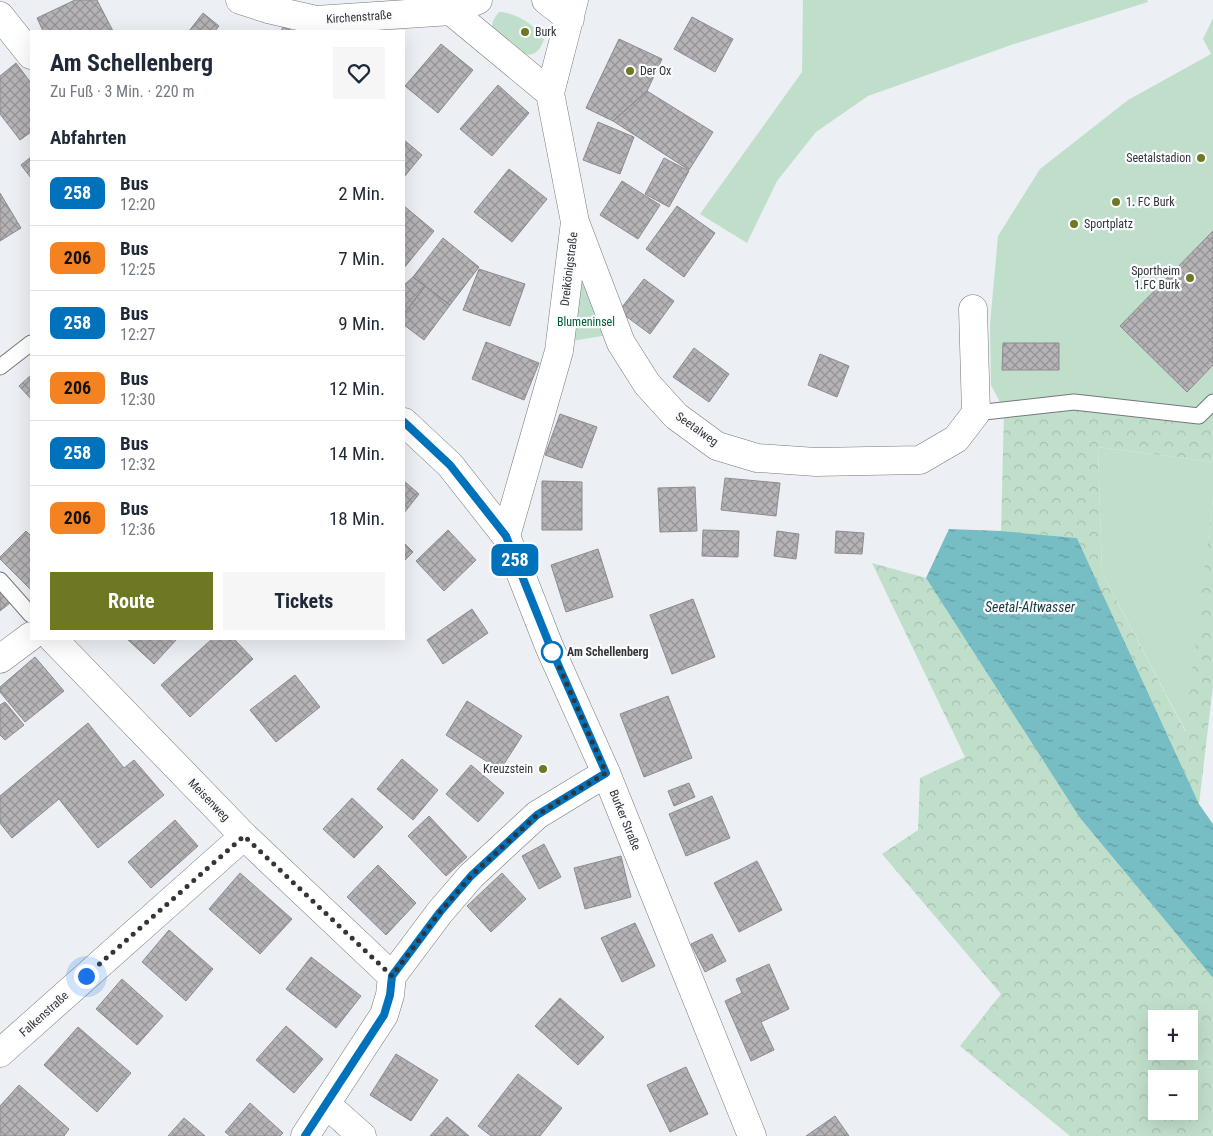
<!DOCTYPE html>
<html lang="de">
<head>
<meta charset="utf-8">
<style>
	body { margin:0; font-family:"Roboto Condensed",sans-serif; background:#f6f6f7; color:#1f2937; height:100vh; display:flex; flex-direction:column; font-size:19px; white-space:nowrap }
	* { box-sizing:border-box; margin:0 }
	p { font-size:16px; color:#747a83 }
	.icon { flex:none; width:28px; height:28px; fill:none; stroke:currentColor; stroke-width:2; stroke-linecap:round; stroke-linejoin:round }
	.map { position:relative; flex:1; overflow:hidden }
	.panel { position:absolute; left:30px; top:30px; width:375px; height:610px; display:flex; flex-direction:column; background:#fff; border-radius:0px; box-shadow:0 5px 20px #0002 }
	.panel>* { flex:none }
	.badge { padding:0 10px; border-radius:8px; font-size:18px; line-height:32px }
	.buttons { position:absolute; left:1148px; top:1010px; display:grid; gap:10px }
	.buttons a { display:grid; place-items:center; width:50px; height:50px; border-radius:0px; background:#fff; box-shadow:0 5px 20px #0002; font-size:25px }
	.you { position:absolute; width:25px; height:25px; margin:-12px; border:4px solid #fff; border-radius:50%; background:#1a73e8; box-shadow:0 0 0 8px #1a73e833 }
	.map>.badge { position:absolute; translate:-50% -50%; box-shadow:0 0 0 2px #fff }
	h2 { padding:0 20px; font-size:19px; line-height:45px }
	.round { display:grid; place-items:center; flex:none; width:52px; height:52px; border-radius:0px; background:#f6f6f7 }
	.head { display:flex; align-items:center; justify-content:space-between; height:85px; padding:0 20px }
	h1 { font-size:24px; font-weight:700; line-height:38px }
	.button { display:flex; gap:10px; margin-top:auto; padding:10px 20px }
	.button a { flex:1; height:58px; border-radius:0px; background:#6e7721; color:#fff; font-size:20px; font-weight:700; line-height:58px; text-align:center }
	.button a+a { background:#f6f6f7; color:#1f2937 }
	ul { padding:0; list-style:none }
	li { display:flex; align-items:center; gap:15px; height:65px; padding:0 20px; border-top:1px solid #e0e1e3 }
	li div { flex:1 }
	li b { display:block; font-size:19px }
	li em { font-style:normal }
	li .badge { min-width:55px; font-weight:700; text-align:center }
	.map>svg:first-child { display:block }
	.green { fill:#c0dfca }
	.forest { fill:url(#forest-crowns); fill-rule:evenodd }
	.water { fill:url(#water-ripples) }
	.building { fill:url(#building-cross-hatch); stroke:#8e8b8f }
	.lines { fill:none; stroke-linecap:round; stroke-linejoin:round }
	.lane-casing { stroke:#76787d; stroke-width:17 }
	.street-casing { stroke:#76787d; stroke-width:29 }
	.secondary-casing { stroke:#76787d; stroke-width:29 }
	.lane { stroke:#fff; stroke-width:15 }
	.street { stroke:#fff; stroke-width:28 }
	.secondary { stroke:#fff; stroke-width:28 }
	.line-casing { stroke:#fff; stroke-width:11 }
	.line { stroke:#0072bc; stroke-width:8 }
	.walk { stroke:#343537; stroke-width:5; stroke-dasharray:0 9 }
	.poi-dot { fill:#6e7721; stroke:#fafcff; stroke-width:2 }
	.stop-dot { fill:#fff; stroke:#0072bc; stroke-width:2.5 }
	.labels { text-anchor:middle; stroke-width:4.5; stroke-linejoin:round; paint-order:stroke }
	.street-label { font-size:12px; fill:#343537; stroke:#fafcff }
	.poi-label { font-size:12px; fill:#343537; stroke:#fafcff; text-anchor:start }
	.park-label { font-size:12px; fill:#015b33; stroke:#fafcff }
	.stop-label { font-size:12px; font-weight:bold; fill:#343537; stroke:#fafcff; text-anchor:start }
	.water-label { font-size:14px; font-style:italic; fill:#17393d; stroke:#fafcff }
</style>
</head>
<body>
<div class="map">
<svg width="1213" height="1136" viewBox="0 0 1213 1136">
	<defs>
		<pattern id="forest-crowns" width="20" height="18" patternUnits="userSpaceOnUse" patternTransform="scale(1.25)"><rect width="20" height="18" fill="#c0dfca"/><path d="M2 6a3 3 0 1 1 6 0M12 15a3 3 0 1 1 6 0" fill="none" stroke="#a6c0ae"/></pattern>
		<pattern id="water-ripples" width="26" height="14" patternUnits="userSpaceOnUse" patternTransform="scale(1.25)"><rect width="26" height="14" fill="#77bdc4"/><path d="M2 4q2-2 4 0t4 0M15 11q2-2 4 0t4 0" fill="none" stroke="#629aa0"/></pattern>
		<pattern id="building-cross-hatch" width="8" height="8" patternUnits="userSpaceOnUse" patternTransform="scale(1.25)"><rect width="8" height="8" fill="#b6b3b7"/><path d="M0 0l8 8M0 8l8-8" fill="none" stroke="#959296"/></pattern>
	</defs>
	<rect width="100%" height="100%" fill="#eceff4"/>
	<!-- green -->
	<path class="green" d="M803,0H1147L1148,2L1011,45L868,96L816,132L777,181L747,243L700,214L802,72Z
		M499,12C515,12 536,25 544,39C534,71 509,46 493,34C491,25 492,20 499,12Z
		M1213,18V414L1073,400L1004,410L991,385L990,324L998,236L1040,169L1128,100L1211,54L1203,39Z
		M578,254L608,335L566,342Z
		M1098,447L1213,462V498L1186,732L1102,573Z"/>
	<!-- forest -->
	<path class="forest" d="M1073,400L1213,414V462L1098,447L1102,573L1185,731L1213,498V686L1199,804L1077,538L1001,531L1004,410Z
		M872,563L926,578L1080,818L1213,978V1136H1070L960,1046L1001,994L882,854L918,830L920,778L965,757ZM1156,1019H1189V1051H1156ZM1156,1079H1189V1111H1156Z"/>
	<!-- water -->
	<path class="water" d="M949,529L1001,531L1077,538L1199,804L1213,824V978L1080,818L926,578Z"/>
	<!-- building -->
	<path class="building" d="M75,0H97L113,31H43L37,18Z
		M203,13L219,26L215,31H189Z
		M692,17L733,39L715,72L674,49Z
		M283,27L293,31H281Z
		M619,39L662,59L647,91L613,121L586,108Z
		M441,44L473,70L438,113L405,86Z
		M16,63L31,83V132L20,140L0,114V76Z
		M498,85L529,113L492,156L460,129Z
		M647,91L713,132L689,170L613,121Z
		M598,122L634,137L620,174L583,160Z
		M404,140L422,155L404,177Z
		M31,157V178L21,165Z
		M664,158L689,171L669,207L645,194Z
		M509,169L547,199L512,242L474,212Z
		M622,181L660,205L638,239L600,215Z
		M0,193L21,228L0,241Z
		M404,206L434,231L404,268Z
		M677,206L715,233L684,277L646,249Z
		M1213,231V365L1187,392L1120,326Z
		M443,238L479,267L450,305L413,277Z
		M479,269L525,284L510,326L463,310Z
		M413,277L425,286L404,314V285Z
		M644,279L674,301L650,334L619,311Z
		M425,286L450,305L424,340L404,325V314Z
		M486,342L539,363L524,400L472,379Z
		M1003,343H1059V370H1002Z
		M694,348L729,374L709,402L673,377Z
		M820,354L849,366L837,397L808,385Z
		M31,375V399L19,386Z
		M560,414L597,427L582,468L545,455Z
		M725,478L780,483L776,516L721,510Z
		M404,481L419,494L404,513Z
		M542,481L582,482V530H542Z
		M695,487L697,531L660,532L658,488Z
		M448,530L476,560L444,591L416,561Z
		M703,530L739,531L738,557L702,556Z
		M26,531L31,536V590L0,559V557Z
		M777,531L799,534L796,559L774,556Z
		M836,531L864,533L862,554L835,553Z
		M404,543L413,552L404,561Z
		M598,549L613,597L566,612L551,565Z
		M0,590L10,603L0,611Z
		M693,599L715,657L672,674L650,615Z
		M472,609L488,633L443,664L427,640Z
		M127,639H177L154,664Z
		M212,639H234L253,659L190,717L161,685Z
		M35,657L64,691L25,722L0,692V687Z
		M295,675L320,707L276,742L250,710Z
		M668,696L692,758L644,777L620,714Z
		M467,701L522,736L500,770L446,735Z
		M5,702L24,725L5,740L0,735V705Z
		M88,723L124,768L134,760L164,795L98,848L59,799L12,838L0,823V796Z
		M402,759L438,790L413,820L377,789Z
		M471,765L504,793L478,822L446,794Z
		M689,783L695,797L674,806L668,791Z
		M712,796L730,838L686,856L669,814Z
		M352,798L383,827L354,858L323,829Z
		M429,816L467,857L446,876L408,836Z
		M175,820L198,846L151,888L128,862Z
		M544,844L561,877L539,889L522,856Z
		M621,856L631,897L585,909L574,868Z
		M757,861L782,910L739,932L714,883Z
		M378,865L416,903L386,935L347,897Z
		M240,873L292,919L260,954L209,909Z
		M502,873L526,899L491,932L467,906Z
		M635,923L655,966L622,982L601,938Z
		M169,930L213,969L186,1001L142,962Z
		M712,934L726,961L705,972L691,944Z
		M311,957L361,996L336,1028L286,989Z
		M769,964L789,1009L761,1022L774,1050L751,1061L725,1001L742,993L736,979Z
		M122,979L163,1016L137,1045L96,1009Z
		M560,998L604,1037L578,1065L535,1026Z
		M286,1026L323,1059L294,1093L256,1060Z
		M78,1027L131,1073L97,1112L44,1065Z
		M396,1054L438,1080L411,1121L370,1095Z
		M686,1067L708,1114L670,1132L647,1085Z
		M518,1074L562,1108L540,1136H491L478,1126Z
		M19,1085L69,1129L64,1136H0V1106Z
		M250,1103L283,1133L280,1136H230L225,1132Z
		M835,1116L849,1136H806Z
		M447,1117L469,1136H430Z
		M184,1118L205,1136H168Z"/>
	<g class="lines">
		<defs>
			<path id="lane" d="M0,367L31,343
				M976,413L1074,402L1199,416L1213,402
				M0,580L31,615"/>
			<path id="street" d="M240,0L268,9L316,20L451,11L478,0
				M546,0L570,19
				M451,11L550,93
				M575,222L621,343L647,384L676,416L717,446L757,458L816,462L920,460L956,439L976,413L973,309
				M506,536L559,351L575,222L550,93L574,0
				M53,639L244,836L392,976
				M0,659L31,636
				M0,1053L244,836
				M326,1104L362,1136
				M305,1136L384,1015L390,995L392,976L440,912L471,876L537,815L606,773"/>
			<path id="secondary" d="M0,16L31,55
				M404,422L450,465L506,536L549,646L606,773L752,1136"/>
		</defs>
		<!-- lane casing -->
		<use href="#lane" class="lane-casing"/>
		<!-- street casing -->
		<use href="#street" class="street-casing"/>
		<!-- secondary casing -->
		<use href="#secondary" class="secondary-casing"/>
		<!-- lane -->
		<use href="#lane" class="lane"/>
		<!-- street -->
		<use href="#street" class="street"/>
		<!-- secondary -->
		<use href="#secondary" class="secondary"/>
	</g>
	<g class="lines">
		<defs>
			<path id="line" d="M305,1136L384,1015L390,995L392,976L440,912L471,876L537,815L606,773L550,646L506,536L450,465L404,422"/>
		</defs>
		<!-- line casing -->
		<use href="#line" class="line-casing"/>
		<!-- line -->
		<use href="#line" class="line"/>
		<!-- walk -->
		<path class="walk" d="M86,976L244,836L392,976L440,912L471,876L537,815L606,773L550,646L552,652"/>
	</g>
	<!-- markers -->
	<g class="poi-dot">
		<circle cx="525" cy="32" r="5"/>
		<circle cx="630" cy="71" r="5"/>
		<circle cx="1201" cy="158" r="5"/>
		<circle cx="1116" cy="202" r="5"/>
		<circle cx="1074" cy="224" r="5"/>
		<circle cx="1190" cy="278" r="5"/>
		<circle cx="543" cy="769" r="5"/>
	</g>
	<circle class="stop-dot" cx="552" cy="652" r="10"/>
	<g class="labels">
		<!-- street labels -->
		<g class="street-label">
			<text transform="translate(359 17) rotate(-4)" y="4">Kirchenstraße</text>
			<text transform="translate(569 269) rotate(-83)" y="4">Dreikönigstraße</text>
			<text transform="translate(697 429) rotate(35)" y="4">Seetalweg</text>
			<text transform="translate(209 800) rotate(46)" y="4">Meisenweg</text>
			<text transform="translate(625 820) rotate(68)" y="4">Burker Straße</text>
			<text transform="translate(44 1014) rotate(-42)" y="4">Falkenstraße</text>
		</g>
		<!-- poi labels -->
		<g class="poi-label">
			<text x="535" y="36">Burk</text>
			<text x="640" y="75">Der Ox</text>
			<text x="1191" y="162" text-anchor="end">Seetalstadion</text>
			<text x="1126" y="206">1. FC Burk</text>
			<text x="1084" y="228">Sportplatz</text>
			<text x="1180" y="275" text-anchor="end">Sportheim<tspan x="1180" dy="14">1.FC Burk</tspan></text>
			<text x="533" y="773" text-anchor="end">Kreuzstein</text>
		</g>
		<!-- park labels -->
		<g class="park-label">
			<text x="586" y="326">Blumeninsel</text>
		</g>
		<!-- stop labels -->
		<g class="stop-label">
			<text x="567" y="656">Am Schellenberg</text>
		</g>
		<!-- water labels -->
		<g class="water-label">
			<text x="1030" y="612">Seetal-Altwasser</text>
		</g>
	</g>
</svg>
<div class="buttons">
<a>+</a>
<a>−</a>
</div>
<div class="you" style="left:86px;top:976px"></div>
<b class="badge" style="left:515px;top:560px;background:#0072bc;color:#fff">258</b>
<section class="panel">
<div class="head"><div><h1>Am Schellenberg</h1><p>Zu Fuß · 3 Min. · 220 m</p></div><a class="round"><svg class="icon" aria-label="heart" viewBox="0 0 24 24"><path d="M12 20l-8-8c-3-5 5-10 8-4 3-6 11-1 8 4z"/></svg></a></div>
<h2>Abfahrten</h2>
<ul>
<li><span class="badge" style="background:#0072bc;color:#fff">258</span><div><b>Bus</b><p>12:20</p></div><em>2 Min.</em></li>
<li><span class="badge" style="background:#f58220;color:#111">206</span><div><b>Bus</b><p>12:25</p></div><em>7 Min.</em></li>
<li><span class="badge" style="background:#0072bc;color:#fff">258</span><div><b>Bus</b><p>12:27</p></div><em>9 Min.</em></li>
<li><span class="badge" style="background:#f58220;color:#111">206</span><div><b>Bus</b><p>12:30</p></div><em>12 Min.</em></li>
<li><span class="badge" style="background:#0072bc;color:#fff">258</span><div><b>Bus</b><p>12:32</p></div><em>14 Min.</em></li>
<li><span class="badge" style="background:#f58220;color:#111">206</span><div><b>Bus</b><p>12:36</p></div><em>18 Min.</em></li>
</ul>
<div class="button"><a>Route</a><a>Tickets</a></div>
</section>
</div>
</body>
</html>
